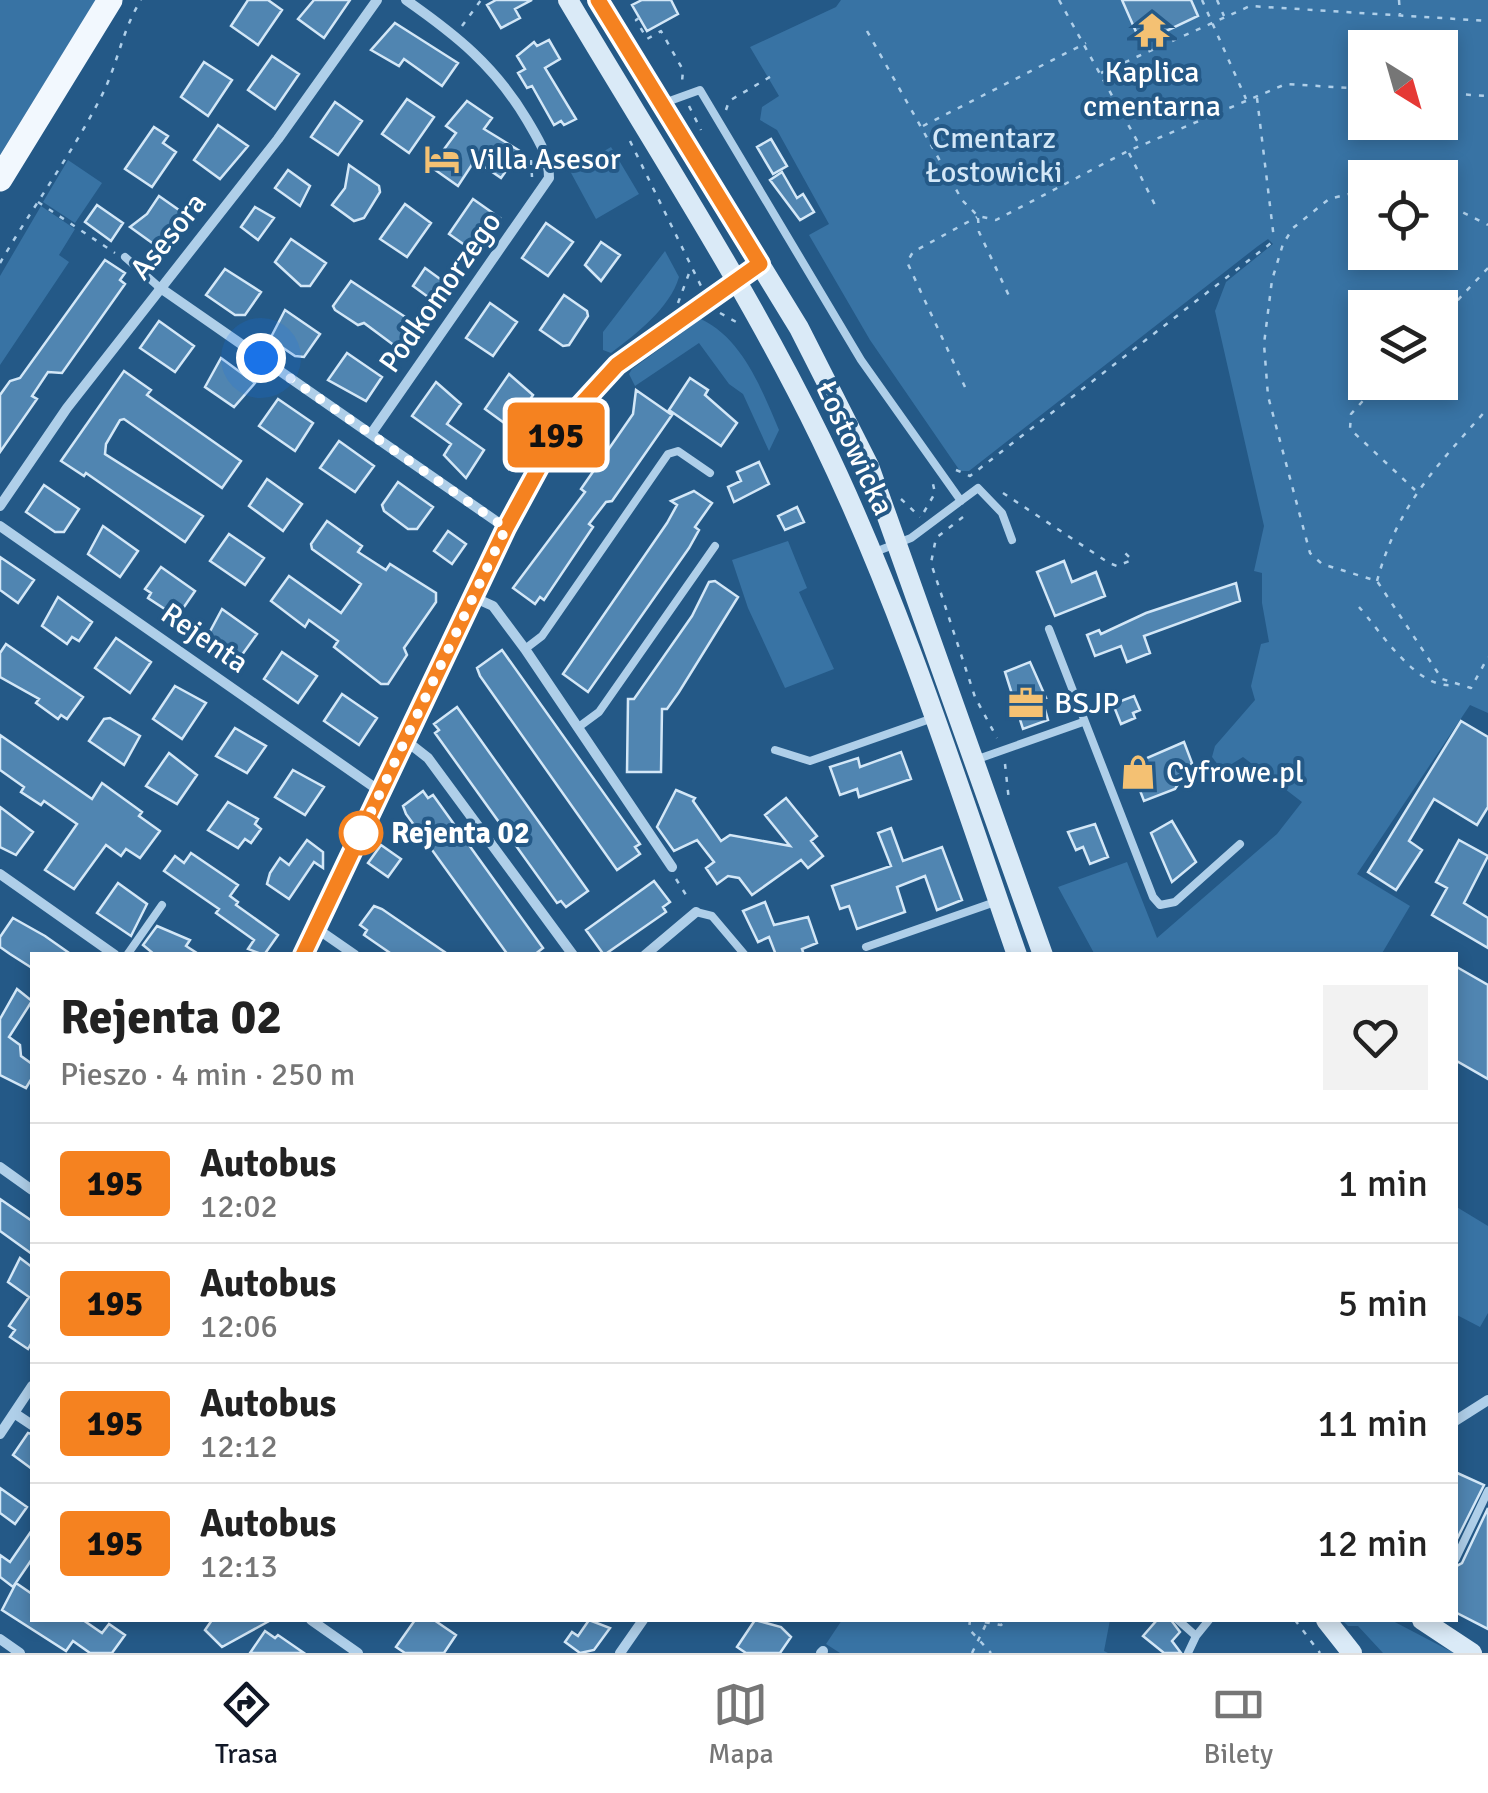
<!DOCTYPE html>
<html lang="pl">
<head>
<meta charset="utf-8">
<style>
	body { margin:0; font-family:Signika,sans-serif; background:#f2f2f2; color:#222; height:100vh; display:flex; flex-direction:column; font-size:38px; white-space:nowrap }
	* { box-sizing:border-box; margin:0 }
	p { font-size:32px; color:#767676 }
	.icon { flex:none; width:55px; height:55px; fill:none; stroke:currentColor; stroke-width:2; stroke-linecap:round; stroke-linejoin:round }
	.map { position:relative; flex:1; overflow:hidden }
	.sheet { position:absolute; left:30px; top:952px; width:1428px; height:670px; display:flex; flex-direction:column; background:#fff; border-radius:0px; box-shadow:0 5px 15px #0003 }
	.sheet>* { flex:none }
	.badge { padding:0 20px; border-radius:8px; font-size:35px; line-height:65px }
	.needle { width:65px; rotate:143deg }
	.controls { position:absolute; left:1348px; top:30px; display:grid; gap:20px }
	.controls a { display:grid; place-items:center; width:110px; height:110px; border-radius:0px; background:#fff; box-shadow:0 5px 15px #0003; font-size:50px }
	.you { position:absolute; width:50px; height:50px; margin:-25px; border:8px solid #fff; border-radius:50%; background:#1a73e8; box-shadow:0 0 0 15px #1a73e833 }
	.map>.badge { position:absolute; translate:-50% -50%; box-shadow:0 0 0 5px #fff }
	.round { display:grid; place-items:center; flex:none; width:105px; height:105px; border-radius:0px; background:#f2f2f2 }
	.head { display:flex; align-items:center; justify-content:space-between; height:170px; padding:0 30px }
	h1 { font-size:48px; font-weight:800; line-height:75px }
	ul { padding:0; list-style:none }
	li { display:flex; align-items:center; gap:30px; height:120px; padding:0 30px; border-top:2px solid #e0e0e0 }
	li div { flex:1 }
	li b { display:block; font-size:38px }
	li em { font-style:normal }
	li .badge { min-width:110px; font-weight:700; text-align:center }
	.menu { display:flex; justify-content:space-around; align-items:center; height:140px; border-top:2px solid #e0e0e0; background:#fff; font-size:28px; color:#767676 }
	.menu a { display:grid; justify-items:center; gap:5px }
	.menu .active { color:#111827 }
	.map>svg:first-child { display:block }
	.green { fill:#3873a4; fill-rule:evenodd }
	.building { fill:#5085b1; stroke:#d3e7f7; stroke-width:2.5 }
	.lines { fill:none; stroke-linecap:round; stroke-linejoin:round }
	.path { stroke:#afcfe9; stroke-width:2.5; stroke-dasharray:5 8; stroke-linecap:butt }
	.service { stroke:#afcfe9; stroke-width:8 }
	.minor { stroke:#afcfe9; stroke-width:10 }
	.secondary { stroke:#daeaf7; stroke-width:20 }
	.primary { stroke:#f2f8fe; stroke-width:25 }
	.line-casing { stroke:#fff; stroke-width:22 }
	.line { stroke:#f58220; stroke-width:15 }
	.walk { stroke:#fff; stroke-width:10; stroke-dasharray:0 18 }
	.stop-dot { fill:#fff; stroke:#f58220; stroke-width:5 }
	.labels { text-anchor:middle; stroke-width:8; stroke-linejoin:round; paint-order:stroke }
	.poi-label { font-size:30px; fill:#fff; stroke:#245987; text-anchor:start }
	.park-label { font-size:30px; fill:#d3e7f7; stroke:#245987 }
	.street-label { font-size:30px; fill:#fff; stroke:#245987 }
	.stop-label { font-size:30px; font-weight:bold; fill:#fff; stroke:#245987; text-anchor:start }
</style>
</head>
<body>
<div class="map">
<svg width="1488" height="1653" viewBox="0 0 1488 1653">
	<rect width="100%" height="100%" fill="#245987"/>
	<!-- green -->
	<path class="green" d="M0,0H96L0,155Z
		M841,0H1488V713L1470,705L1357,874L1410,906L1381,955H1095L1058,887L1127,862L1157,938L1277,834L1302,802L1243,757L1222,770L1212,757L1215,746L1255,700L1251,686L1261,644L1269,642L1262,603V573L1254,571L1264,526L1215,311L1226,282L1273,244L1268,239L1258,246L969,471H960L870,340L809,235L829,224L777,130L760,120L762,107L779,96L750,47L836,7ZM1365,48H1440V122H1365ZM1365,178H1440V252H1365ZM1365,308H1440V382H1365Z
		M611,147L639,194L596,219L570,171Z
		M68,160L102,183L75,223L43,202Z
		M41,206L75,229L59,255L69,262L0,365V276Z
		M665,251L679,277C670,308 636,334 611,353L603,350V332Z
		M701,319C743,339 762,390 779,430L769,451L743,394L729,384L699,343L635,386L629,374L632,369Z
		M788,541L807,588L799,592L834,669L785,688L748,608L732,560Z
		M1455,1206L1488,1226V1313L1480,1327L1455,1314Z
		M842,1620H1110L1104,1651L1108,1653H840L826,1644Z
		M1342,1620H1391L1454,1653H1383L1358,1626H1348Z"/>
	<!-- building -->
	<path class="building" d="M248,0H268L282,10L258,45L231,26Z
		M314,0H350L324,38L298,19Z
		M496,0H532L515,9L520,18L501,28L487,5Z
		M642,0H671L678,14L647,31L632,5Z
		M1122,0H1191L1198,16L1141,43Z
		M395,23L458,63L442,86L404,59L399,66L371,50Z
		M549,40L560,59L545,68L576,119L564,125L561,121L554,125L532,86L527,88L518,73L525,69L517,56L534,42L537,46Z
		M272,56L299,74L275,109L248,90Z
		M204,62L232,80L208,116L181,97Z
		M407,99L434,117L409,153L382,134Z
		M467,101L492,118L484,129L520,151L501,178L475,160L458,186L431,167L456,133L446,126Z
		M335,102L362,121L338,155L311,137Z
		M218,125L248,146L220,179L194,160Z
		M154,127L168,136L163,143L176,152L152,187L125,169Z
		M771,139L787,166L773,174L757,147Z
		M349,165L379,186L380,192L364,218L354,221L332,205L345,188Z
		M288,170L310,186L300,206L275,188Z
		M782,172L797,198L803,194L814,212L800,220L770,180Z
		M159,196L189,217L162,250L130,227L147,214Z
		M473,199L500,218L476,253L449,234Z
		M405,204L431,223L407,257L380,239Z
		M97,205L123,223L111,241L85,222Z
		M255,207L274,218L258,240L241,227Z
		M546,223L573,242L548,276L522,258Z
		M291,239L326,263L310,286H301L275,262Z
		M601,242L620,255L601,281L585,265Z
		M105,260L125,273L120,280L125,284L62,373L48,372L32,396L37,399L0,452V395L10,381L20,378Z
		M425,268L447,284L435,302L413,286Z
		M225,269L261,292L245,315H235L206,295Z
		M351,281L419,326L406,347L398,342L395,346L364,323L358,325L335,310L333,306Z
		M564,295L587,311L588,316L569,345L563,346L540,330Z
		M490,303L517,322L493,356L466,338Z
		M285,310L320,334L304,357L295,356L270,339Z
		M159,321L194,346L175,372L140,348Z
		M347,353L382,377L366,401L328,380Z
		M221,358L255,383L234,407L205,387Z
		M124,371L151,390L147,395L241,461L222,488L124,419L120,420L106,444L105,454L203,516L185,542L86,473L84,476L61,461Z
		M509,374L533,395L516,421L507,425L485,409Z
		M690,378L708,390L705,395L737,423L721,446L669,410Z
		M436,382L461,404L447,424L484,450L466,478L444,455L451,444L412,416Z
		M636,390L672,415L612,501L606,502L589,524L593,527L544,600L540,597L535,604L513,588L585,492L581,489L633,414Z
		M278,399L313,423L295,451L259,426Z
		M339,441L374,466L355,492L320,468Z
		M759,462L769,484L734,502L728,487L741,481L737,472Z
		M267,479L302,504L283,531L249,506Z
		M398,482L433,507L417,529H408L384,511L382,505Z
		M44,485L79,509L64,532H55L26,512Z
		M694,491L712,503L695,527L699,530L689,548L588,692L563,674L667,523L677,505L671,501Z
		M797,507L804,522L785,530L778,516Z
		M327,521L362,546L358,552L386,570L390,564L436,593V602L404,648L407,655L388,684H381L334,647L338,641L309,620L305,627L271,601L289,576L341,613L358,589L361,584L312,549L311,544Z
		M103,526L138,551L120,577L88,554Z
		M448,531L466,544L452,564L434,551Z
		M229,534L264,558L245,585L210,561Z
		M0,557L34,580L18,603L0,590Z
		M1064,561L1072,582L1096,572L1105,596L1055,616L1037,572Z
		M161,567L195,591L177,617L148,598L151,593L145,589Z
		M715,581L738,597L679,692L667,709H662L661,772H627L628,699H634L692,616L709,582Z
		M1236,583L1240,601L1144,636L1150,653L1127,662L1121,646L1095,656L1087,635L1099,630L1101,634L1146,613Z
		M58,597L92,622L79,641L72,637L67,644L42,626Z
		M222,609L257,634L239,659L207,637Z
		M116,638L151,662L130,693L95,668Z
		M6,644L83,697L67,719L61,715L58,719L36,703L39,699L0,677V653Z
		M502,650L640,844L635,847L640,854L617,870L480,676L477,668Z
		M282,652L317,676L298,703L264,679Z
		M1030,662L1046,698L1042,699L1048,720L1023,729L1005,672Z
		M175,686L206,703L182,739L153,719Z
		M342,694L377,718L359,745L324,721Z
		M1134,696L1140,710L1133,713L1135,718L1121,724L1113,704Z
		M457,707L588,891L566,907L561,901L557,903L435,733L439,730L434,724Z
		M110,718L140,736L124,765L89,741L104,719Z
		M1461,721L1488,737V807L1477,825L1434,799L1409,841L1422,850L1396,890L1368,872Z
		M235,728L266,746L247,773L216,756Z
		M0,735L92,799L102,783L142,812L139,816L160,831L140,858L126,849L121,856L106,845L74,889L45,870L77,824L44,801L41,805L21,792L24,787L0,770Z
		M1184,742L1192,763L1175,789L1144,801L1136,780L1129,782L1124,768Z
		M901,752L911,779L859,797L857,789L840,795L830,767L858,758L860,767Z
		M169,753L197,775L177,804L146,786Z
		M293,770L324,787L305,815L275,797Z
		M676,790L695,798L693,801L721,841L730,835L790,846L765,815L786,798L817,836L811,841L823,856L808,868L801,860L752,895L739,878L728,876L717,884L706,868L714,862L697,840L674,851L657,827Z
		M423,791L428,798L433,795L543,948L534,955H508L406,814L403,806Z
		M228,802L258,819L255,824L261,829L251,843L245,839L238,848L208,830Z
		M0,807L33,832L16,855L0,847Z
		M1172,821L1196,862L1172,882L1151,833Z
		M1095,824L1108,857L1090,864L1083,847L1076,850L1068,832Z
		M891,828L903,861L942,847L962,900L937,910L925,876L897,887L905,912L857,929L849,906L840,909L832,886L891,866L878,833Z
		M307,840L323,852V868L314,862L289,899L267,884L270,873L280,858L289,865Z
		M1459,840L1488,856L1464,903L1488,918V948L1432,915L1447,888L1436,882Z
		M381,845L401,859L388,877L368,863Z
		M191,853L238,885L230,896L238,902L236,905L278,935L264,955L248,949L254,940L216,913L219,909L164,871L175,856L184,863Z
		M654,881L670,902L663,907L666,912L604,955L586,930Z
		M118,883L147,904L131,936L97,913Z
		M765,902L774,925L808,917L817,943L802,949L804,955H776L769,937L758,942L743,911Z
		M374,906L382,909L449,955H393L364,935L367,930L360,925Z
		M13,918L45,936L72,955H32V968L10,954L0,947V937Z
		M157,926L190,940L186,946L200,955H155L143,945Z
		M1455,966L1488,985V1079L1455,1060Z
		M17,989L32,1001L9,1037L20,1045L21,1056L32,1064V1078L26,1088L0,1075V1019Z
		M0,1199L32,1221V1254L0,1231Z
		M20,1258L32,1267V1342L28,1349L10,1337L15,1330L9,1326L29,1297L8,1282Z
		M28,1433L32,1434V1469L13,1455Z
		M1455,1472L1484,1485L1455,1543Z
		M0,1488L27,1507L15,1524L0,1513Z
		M1488,1508V1629L1455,1612V1567L1462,1563Z
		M32,1530V1559L13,1587L0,1577V1555L10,1562Z
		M16,1583L32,1594V1620H83L102,1633L109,1624L125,1635L112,1653H90L73,1641L66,1651L2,1610Z
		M212,1620H271L222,1647L205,1630Z
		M415,1620H434L456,1635L444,1653H405L396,1647Z
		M589,1620L610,1628L594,1650L580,1653L565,1642L572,1632L578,1636Z
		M755,1620L781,1627L791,1637L780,1653H746L737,1647Z
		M1157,1620H1171L1180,1632L1172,1641L1181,1653H1164L1143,1636Z
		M265,1631L275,1638L278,1635L304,1653H250Z"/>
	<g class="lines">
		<!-- path -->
		<path class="path" d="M1059,0L1140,146
			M1202,0L1246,99
			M1217,0L1224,16
			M1399,0L1400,14
			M639,18L636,20L647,39L661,31L683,70L682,82
			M462,26L481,0
			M867,31L962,200L978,216L996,220L1128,151L1286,84L1365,89
			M1101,73L1250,6L1488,21
			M1440,93L1488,96
			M1257,98L1274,239
			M689,106L701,130
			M726,110L729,101L775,74
			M923,126L1086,43
			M630,141L701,286
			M1129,153L1157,209
			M531,160L532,177
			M1365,190L1329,199L1293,228L1283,244L1272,280L1264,344L1268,396L1310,553L1322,564L1377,581L1442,679L1471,688L1488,657
			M1440,201L1488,225
			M38,202L115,253
			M978,218L979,232L1010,298
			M0,263C32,208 71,155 100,99C118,65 121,32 141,0
			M678,303L691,268
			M720,313L738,323
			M1440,319L1488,268
			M1380,382L1351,414L1350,429L1415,490
			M965,387L907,262L913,252L977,217
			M956,470L970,476L1275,240
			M1003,493L1109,563L1117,566L1132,560L1125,553
			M901,499L920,517
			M924,512L935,493L933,484
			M963,517L936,538L931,563L975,697L997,738
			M1377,581C1398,504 1437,466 1488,408
			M1359,607C1381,632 1417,690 1454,685
			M1005,764L1009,801
			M676,879L688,898
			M970,1620L969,1629L991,1653
			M972,1620L1001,1625L1007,1620
			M1295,1620L1320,1653
			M972,1653L988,1620"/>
		<!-- service -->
		<path class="service" d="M664,103L700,90L861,360L961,501
			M125,257L159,287
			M875,552L911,538L978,488L1002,513L1012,540
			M1049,629L1153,897L1160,905L1175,902L1240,844
			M525,649L542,636L668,454L678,451L710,473
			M580,726L599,712L715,546
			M775,750L810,761L933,718
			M975,760L1083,722
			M696,912L712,916L745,955
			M866,947L998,901
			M127,955L162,905
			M1455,1560L1488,1491
			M1178,1620L1196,1636L1209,1620
			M1188,1653L1196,1636"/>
		<!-- minor -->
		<path class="minor" d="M159,287L506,528
			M371,434L549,178C549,155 538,139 527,120C495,66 456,35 406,0
			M0,506L67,408L278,139L377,0
			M0,526L381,792
			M473,597L493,606L525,649L672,867
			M405,740L428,758L573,955
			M0,874L115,955
			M316,928L355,955
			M303,955L506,528L562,425L617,365L760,264
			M645,955L696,912
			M0,1167L32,1190
			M14,1413L32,1425
			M1455,1421L1488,1400
			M0,1434L32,1386
			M311,1620L358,1653
			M0,1639L20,1653
			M620,1653L643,1620
			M821,1653L823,1651"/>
		<!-- secondary -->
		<path class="secondary" d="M568,0C654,145 747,287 821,439C901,604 957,782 1017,955
			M598,0L799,328L869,466L1043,955
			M1326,1620L1352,1653
			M1422,1620L1472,1653"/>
		<!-- primary -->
		<path class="primary" d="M0,179L110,0"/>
	</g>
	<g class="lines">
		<defs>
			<path id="line" d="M303,955L506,528L562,425L617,365L760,264L598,0"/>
		</defs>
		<!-- line casing -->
		<use href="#line" class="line-casing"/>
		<!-- line -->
		<use href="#line" class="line"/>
		<!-- walk -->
		<path class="walk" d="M261,358L506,528L361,833"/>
	</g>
	<!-- icons -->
	<defs>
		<symbol id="temple-bare" viewBox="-9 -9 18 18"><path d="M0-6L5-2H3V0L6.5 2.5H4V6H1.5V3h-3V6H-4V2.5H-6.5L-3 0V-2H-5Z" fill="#f4c173" stroke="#245987" stroke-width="2.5" paint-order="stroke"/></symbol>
		<symbol id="hotel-bare" viewBox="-9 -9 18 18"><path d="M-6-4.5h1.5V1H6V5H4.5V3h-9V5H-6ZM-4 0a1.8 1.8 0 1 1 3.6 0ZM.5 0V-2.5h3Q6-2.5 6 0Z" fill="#f4c173" stroke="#245987" stroke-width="2.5" paint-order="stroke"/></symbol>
		<symbol id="office-bare" viewBox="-9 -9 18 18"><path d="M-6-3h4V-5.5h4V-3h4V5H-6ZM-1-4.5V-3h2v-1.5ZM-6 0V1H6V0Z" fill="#f4c173" stroke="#245987" stroke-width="2.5" paint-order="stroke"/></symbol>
		<symbol id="shop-bare" viewBox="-9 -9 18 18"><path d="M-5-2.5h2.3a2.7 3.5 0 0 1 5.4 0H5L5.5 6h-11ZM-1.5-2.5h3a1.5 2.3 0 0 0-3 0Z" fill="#f4c173" stroke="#245987" stroke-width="2.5" paint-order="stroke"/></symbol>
	</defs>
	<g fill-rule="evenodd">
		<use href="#temple-bare" x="1127" y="5" width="50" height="50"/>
		<use href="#hotel-bare" x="417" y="134" width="50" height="50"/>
		<use href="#office-bare" x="1001" y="678" width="50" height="50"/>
		<use href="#shop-bare" x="1113" y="747" width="50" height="50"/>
	</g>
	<!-- markers -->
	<circle class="stop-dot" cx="361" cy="833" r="20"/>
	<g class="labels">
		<!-- poi labels -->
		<g class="poi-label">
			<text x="1152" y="82" text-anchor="middle">Kaplica<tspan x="1152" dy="34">cmentarna</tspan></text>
			<text x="470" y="169">Villa Asesor</text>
			<text x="1054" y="713">BSJP</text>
			<text x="1166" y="782">Cyfrowe.pl</text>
		</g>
		<!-- park labels -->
		<g class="park-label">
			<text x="994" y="148">Cmentarz<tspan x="994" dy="34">Łostowicki</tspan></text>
		</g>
		<!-- street labels -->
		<g class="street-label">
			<text transform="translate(168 236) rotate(-51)" y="10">Asesora</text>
			<text transform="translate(440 292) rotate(-55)" y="10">Podkomorzego</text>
			<text transform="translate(855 448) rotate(65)" y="10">Łostowicka</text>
			<text transform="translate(205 638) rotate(35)" y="10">Rejenta</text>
		</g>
		<!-- stop labels -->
		<g class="stop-label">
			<text x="391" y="843">Rejenta 02</text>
		</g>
	</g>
</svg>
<div class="controls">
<a><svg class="needle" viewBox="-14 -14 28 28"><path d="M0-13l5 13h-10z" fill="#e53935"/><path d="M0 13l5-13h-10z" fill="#767676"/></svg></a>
<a><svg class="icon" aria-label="locate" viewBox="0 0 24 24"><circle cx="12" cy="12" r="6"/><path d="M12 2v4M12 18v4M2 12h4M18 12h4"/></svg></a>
<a><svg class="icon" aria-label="layers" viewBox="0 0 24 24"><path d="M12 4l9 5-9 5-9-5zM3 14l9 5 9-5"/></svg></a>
</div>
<div class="you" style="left:261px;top:358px"></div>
<b class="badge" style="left:556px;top:435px;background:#f58220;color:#111">195</b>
<section class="sheet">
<div class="head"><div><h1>Rejenta 02</h1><p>Pieszo · 4 min · 250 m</p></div><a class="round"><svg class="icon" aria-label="heart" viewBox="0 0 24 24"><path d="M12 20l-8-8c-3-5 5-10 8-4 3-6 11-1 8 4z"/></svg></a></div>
<ul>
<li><span class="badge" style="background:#f58220;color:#111">195</span><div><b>Autobus</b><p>12:02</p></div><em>1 min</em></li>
<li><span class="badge" style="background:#f58220;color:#111">195</span><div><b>Autobus</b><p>12:06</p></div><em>5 min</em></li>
<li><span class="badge" style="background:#f58220;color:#111">195</span><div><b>Autobus</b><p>12:12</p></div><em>11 min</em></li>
<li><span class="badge" style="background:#f58220;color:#111">195</span><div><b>Autobus</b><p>12:13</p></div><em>12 min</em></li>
</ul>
</section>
</div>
<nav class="menu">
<a class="active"><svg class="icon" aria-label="directions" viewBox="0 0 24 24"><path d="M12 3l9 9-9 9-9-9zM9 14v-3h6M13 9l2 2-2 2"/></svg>Trasa</a>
<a><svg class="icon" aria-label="map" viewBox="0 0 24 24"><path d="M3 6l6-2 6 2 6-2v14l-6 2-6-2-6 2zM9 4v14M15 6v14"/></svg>Mapa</a>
<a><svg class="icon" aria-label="tickets" viewBox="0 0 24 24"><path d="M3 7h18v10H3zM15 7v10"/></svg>Bilety</a>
</nav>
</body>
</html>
